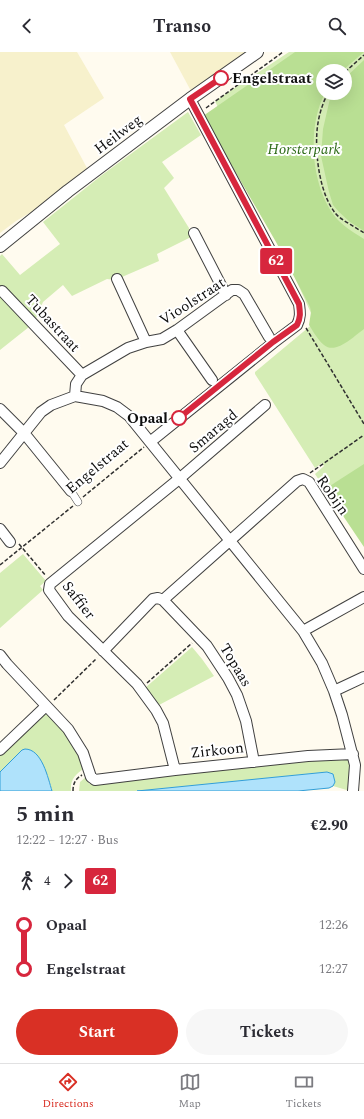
<!DOCTYPE html>
<html lang="en">
<head>
<meta charset="utf-8">
<style>
	body { margin:0; font-family:Spectral,serif; background:#f7f7f7; color:#2b2b33; height:100vh; display:flex; flex-direction:column; font-size:15px; white-space:nowrap }
	* { box-sizing:border-box; margin:0 }
	p { font-size:13px; color:#7c7c81 }
	.icon { flex:none; width:22px; height:22px; fill:none; stroke:currentColor; stroke-width:2; stroke-linecap:round; stroke-linejoin:round }
	.map { position:relative; height:739px; overflow:hidden }
	.side { display:flex; flex-direction:column; background:#fff; flex:1 }
	.side>* { flex:none }
	.badge { padding:0 8px; border-radius:3px; font-size:14px; line-height:26px }
	.buttons { position:absolute; left:316px; top:12px; display:grid; gap:8px }
	.buttons a { display:grid; place-items:center; width:36px; height:36px; border-radius:50%; background:#fff; box-shadow:0 4px 16px #0002; font-size:20px }
	.map>.badge { position:absolute; translate:-50% -50%; box-shadow:0 0 0 2px #fff }
	.legs { display:flex; align-items:center; gap:6px; height:44px; padding:0 16px; font-size:13px }
	.legs p { margin-inline-start:auto }
	.overview { display:flex; align-items:center; justify-content:space-between; height:68px; padding:0 16px }
	h1 { font-size:22px; font-weight:700; line-height:30px }
	.action { display:flex; gap:8px; margin-top:auto; padding:8px 16px }
	.action a { flex:1; height:46px; border-radius:24px; background:#d93025; color:#fff; font-size:16px; font-weight:700; line-height:46px; text-align:center }
	.action a+a { background:#f7f7f7; color:#2b2b33 }
	ul { padding:0 16px; list-style:none }
	li { display:flex; align-items:center; gap:14px; height:44px; font-size:15px }
	li i { display:grid; place-items:center; width:6px; height:100%; margin:0 5px; background:currentColor }
	li i::after { content:''; width:10px; height:10px; margin:-5px; border:3px solid; border-radius:50%; background:#fff }
	li p { margin-inline-start:auto }
	li:first-child i { background:linear-gradient(#0000 50%,currentColor 0) }
	li:last-child i { background:linear-gradient(currentColor 50%,#0000 0) }
	header { display:flex; justify-content:space-between; align-items:center; height:52px; padding:0 16px; background:#fff; font-size:18px; font-weight:700 }
	.tab-bar { display:flex; justify-content:space-around; align-items:center; height:56px; border-top:1px solid #e1e1e2; background:#fff; font-size:11px; color:#7c7c81 }
	.tab-bar a { display:grid; justify-items:center; gap:2px }
	.tab-bar .current { color:#d93025 }
	.map>svg:first-child { display:block }
	.farmland { fill:#f7f1cc }
	.green { fill:#d5edb5; fill-rule:evenodd }
	.forest { fill:#b9df93 }
	.water { fill:#afe2fb; stroke:#319ed7 }
	.lines { fill:none; stroke-linecap:round; stroke-linejoin:round }
	.pedestrian-casing { stroke:#414141; stroke-width:8 }
	.minor-casing { stroke:#414141; stroke-width:12 }
	.tertiary-casing { stroke:#414141; stroke-width:14 }
	.path { stroke:#303030; stroke-width:1.5; stroke-dasharray:4 2; stroke-linecap:butt }
	.pedestrian { stroke:#fff; stroke-width:7 }
	.minor { stroke:#fff; stroke-width:10 }
	.tertiary { stroke:#fff; stroke-width:12 }
	.line-1-casing { stroke:#fff; stroke-width:9 }
	.line-1 { stroke:#d7263d; stroke-width:6 }
	.stop-1-dot { fill:#fff; stroke:#d7263d; stroke-width:2 }
	.labels { text-anchor:middle; stroke-width:4; stroke-linejoin:round; paint-order:stroke }
	.stop-label { font-size:15px; font-weight:bold; fill:#0e0e0e; stroke:#fff; text-anchor:start }
	.street-label { font-size:15px; fill:#0e0e0e; stroke:#fff }
	.park-label { font-size:15px; font-style:italic; fill:#2e6b19; stroke:#fff }
</style>
</head>
<body>
<header><svg class="icon" aria-label="back" viewBox="0 0 24 24"><path d="M15 5l-7 7 7 7"/></svg>Transo<svg class="icon" aria-label="search" viewBox="0 0 24 24"><circle cx="10" cy="10" r="6"/><path d="M15 15l6 6"/></svg></header>
<div class="map">
<svg width="364" height="739" viewBox="0 0 364 739">
	<rect width="100%" height="100%" fill="#fffbef"/>
	<!-- farmland -->
	<path class="farmland" d="M0,0H77L104,46L64,73L88,118L33,159L16,169L0,181Z
		M170,0H247L191,39Z"/>
	<!-- green -->
	<path class="green" d="M289,0H364V475L335,431L325,437L315,422L324,414L322,411L315,416L255,322V320L315,270L215,49ZM323,19H345V41H323Z
		M188,60L201,83L162,110L174,126L164,136L189,176L191,185L157,202L159,209L115,228L107,227L72,244L63,233L43,250L34,271L0,298V204L2,202L20,223L60,192L43,170L102,123Z
		M23,502L46,529L40,534L43,538L0,576V521Z
		M192,595L202,607L214,624L159,653L145,636Z
		M46,660L69,682L85,716C75,722 70,728 71,739H52L48,724L22,698L0,720V702Z
		M343,706L348,707L351,710L350,739L333,734L335,730L333,722L327,720L137,739H79L80,730L87,724L89,732Z"/>
	<!-- forest -->
	<path class="forest" d="M295,0H364L342,19H323V41H325C306,76 311,140 339,169C346,176 356,182 364,187V277C354,284 336,303 324,293C317,287 313,279 309,273L311,260L310,255L276,190L203,64Z
		M364,8V179L350,170L339,160L333,153L329,140L321,104L323,77L331,42L332,41H345V26Z
		M364,412V495L325,437Z"/>
	<!-- water -->
	<path class="water" d="M25,697C42,697 48,726 52,739H0V720L22,698Z
		M327,720L333,722L335,730L333,734L329,736L298,739H137Z"/>
	<g class="lines">
		<defs>
			<path id="pedestrian" d="M71,439L78,450"/>
			<path id="minor" d="M194,181L226,243
				M117,227L146,290
				M2,239L82,323
				M177,278L212,328
				M75,344L76,332L82,323L128,296L146,290L162,287L177,278L232,238H238L244,242L269,285
				M0,357L24,381L71,439
				M150,390L273,291L297,273C301,265 300,260 299,252L190,47
				M0,411L41,360L51,353L75,344L103,349L117,355L129,364L303,579L322,611L334,639L342,663L355,713L353,739
				M0,477L10,490
				M163,548L207,594L228,626L237,643L246,669L254,710
				M303,579L364,545
				M103,599L153,547L158,546L163,548L297,429L303,427L309,430L364,517
				M0,603L7,612L68,677L83,701L91,725L95,728L175,718L308,704L353,702
				M334,639L364,625
				M0,698L46,654
				M175,718L163,671L156,658L137,632L68,564L49,538L50,532L179,427L265,353"/>
			<path id="tertiary" d="M0,194L68,139L190,47L257,0"/>
		</defs>
		<!-- pedestrian casing -->
		<use href="#pedestrian" class="pedestrian-casing"/>
		<!-- minor casing -->
		<use href="#minor" class="minor-casing"/>
		<!-- tertiary casing -->
		<use href="#tertiary" class="tertiary-casing"/>
		<!-- path -->
		<path class="path" d="M345,20L364,3
			M328,41C322,52 318,66 317,79C315,104 320,143 336,162C341,168 357,176 364,181
			M206,56L283,0
			M306,276L364,372
			M310,421L364,383
			M83,445L144,395
			M19,492L46,524
			M0,513L73,454
			M147,631L192,591
			M54,648L97,606
			M73,739C73,732 75,727 82,723"/>
		<!-- pedestrian -->
		<use href="#pedestrian" class="pedestrian"/>
		<!-- minor -->
		<use href="#minor" class="minor"/>
		<!-- tertiary -->
		<use href="#tertiary" class="tertiary"/>
	</g>
	<g class="lines">
		<defs>
			<path id="line-1" d="M179,366L273,290L297,273C301,265 300,260 299,252L190,47L221,26"/>
		</defs>
		<!-- line-1 casing -->
		<use href="#line-1" class="line-1-casing"/>
		<!-- line-1 -->
		<use href="#line-1" class="line-1"/>
	</g>
	<!-- markers -->
	<g class="stop-1-dot">
		<circle cx="221" cy="26" r="7"/>
		<circle cx="179" cy="366" r="7"/>
	</g>
	<g class="labels">
		<!-- stop labels -->
		<g class="stop-label">
			<text x="232" y="31">Engelstraat</text>
			<text x="168" y="371" text-anchor="end">Opaal</text>
		</g>
		<!-- street labels -->
		<g class="street-label">
			<text transform="translate(118 82) rotate(-37)" y="5">Heilweg</text>
			<text transform="translate(192 249) rotate(-33)" y="5">Vioolstraat</text>
			<text transform="translate(53 271) rotate(47)" y="5">Tubastraat</text>
			<text transform="translate(213 379) rotate(-40)" y="5">Smaragd</text>
			<text transform="translate(97 414) rotate(-40)" y="5">Engelstraat</text>
			<text transform="translate(333 443) rotate(55)" y="5">Robijn</text>
			<text transform="translate(79 548) rotate(52)" y="5">Saffier</text>
			<text transform="translate(236 613) rotate(59)" y="5">Topaas</text>
			<text transform="translate(217 698) rotate(-6)" y="5">Zirkoon</text>
		</g>
		<!-- park labels -->
		<g class="park-label">
			<text x="304" y="102">Horsterpark</text>
		</g>
	</g>
</svg>
<div class="buttons">
<a><svg class="icon" aria-label="layers" viewBox="0 0 24 24"><path d="M12 4l9 5-9 5-9-5zM3 14l9 5 9-5"/></svg></a>
</div>
<b class="badge" style="left:276px;top:209px;background:#d7263d;color:#fff">62</b>
</div>
<section class="side">
<div class="overview"><div><h1>5 min</h1><p>12:22 – 12:27 · Bus</p></div><b>€2.90</b></div>
<div class="legs"><svg class="icon" aria-label="walk" viewBox="0 0 24 24"><circle cx="13" cy="4" r="2"/><path d="M13 8l-2 6 4 7M11 14l-3 7M7 12l3-4h3l4 4"/></svg>4<svg class="icon" aria-label="forward" viewBox="0 0 24 24"><path d="M9 5l7 7-7 7"/></svg><b class="badge" style="background:#d7263d;color:#fff">62</b></div>
<ul>
<li><i style="color:#d7263d"></i><b>Opaal</b><p>12:26</p></li>
<li><i style="color:#d7263d"></i><b>Engelstraat</b><p>12:27</p></li>
</ul>
<div class="action"><a>Start</a><a>Tickets</a></div>
</section>
<nav class="tab-bar">
<a class="current"><svg class="icon" aria-label="directions" viewBox="0 0 24 24"><path d="M12 3l9 9-9 9-9-9zM9 14v-3h6M13 9l2 2-2 2"/></svg>Directions</a>
<a><svg class="icon" aria-label="map" viewBox="0 0 24 24"><path d="M3 6l6-2 6 2 6-2v14l-6 2-6-2-6 2zM9 4v14M15 6v14"/></svg>Map</a>
<a><svg class="icon" aria-label="tickets" viewBox="0 0 24 24"><path d="M3 7h18v10H3zM15 7v10"/></svg>Tickets</a>
</nav>
</body>
</html>
